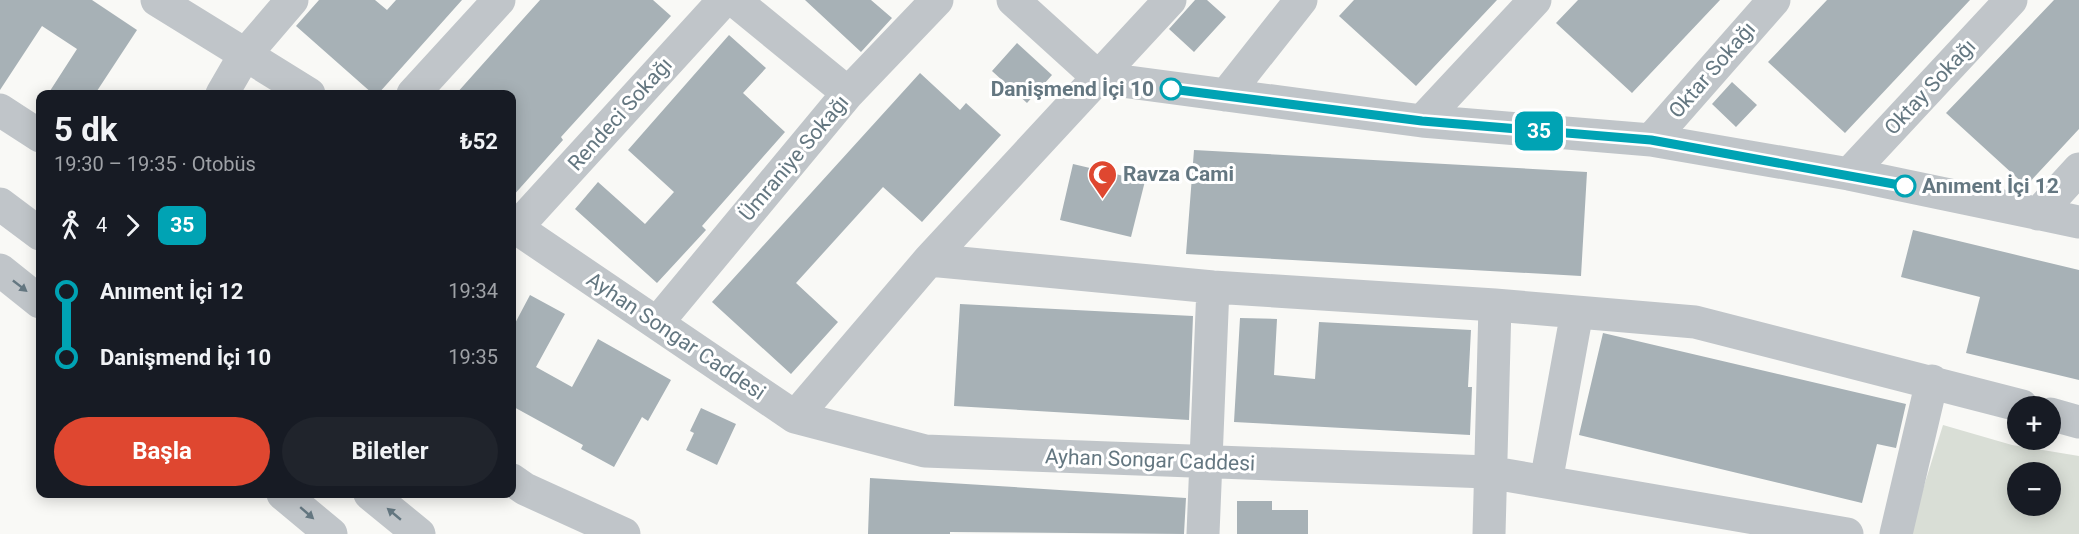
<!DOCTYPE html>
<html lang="tr">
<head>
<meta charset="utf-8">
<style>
	body { margin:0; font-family:Roboto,sans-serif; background:#20242c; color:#f1f3f6; height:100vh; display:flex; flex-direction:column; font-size:22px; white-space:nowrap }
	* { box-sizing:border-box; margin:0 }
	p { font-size:20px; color:#9ea1a6 }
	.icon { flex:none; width:33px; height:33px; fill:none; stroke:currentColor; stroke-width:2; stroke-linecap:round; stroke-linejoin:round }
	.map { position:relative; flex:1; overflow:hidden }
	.drawer { position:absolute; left:36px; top:90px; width:480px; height:408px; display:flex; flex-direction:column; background:#171b24; border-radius:12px; box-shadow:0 3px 15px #0003 }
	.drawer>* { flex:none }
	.badge { padding:0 12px; border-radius:9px; font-size:21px; line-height:39px }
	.buttons { position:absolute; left:2007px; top:396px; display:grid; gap:12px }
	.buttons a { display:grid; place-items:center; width:54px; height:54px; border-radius:50%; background:#171b24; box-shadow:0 3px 15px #0003; font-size:30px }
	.map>.badge { position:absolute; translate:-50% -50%; box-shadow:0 0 0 3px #fff }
	.legs { display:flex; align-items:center; gap:9px; height:66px; padding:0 18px; font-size:20px }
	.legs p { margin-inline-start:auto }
	.overview { display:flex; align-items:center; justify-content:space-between; height:102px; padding:0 18px }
	h1 { font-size:33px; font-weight:700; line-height:45px }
	.action { display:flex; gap:12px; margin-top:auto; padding:12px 18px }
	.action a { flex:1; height:69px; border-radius:36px; background:#df4730; color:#fff; font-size:24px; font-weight:700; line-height:69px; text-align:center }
	.action a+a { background:#20242c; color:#f1f3f6 }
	ul { padding:0 18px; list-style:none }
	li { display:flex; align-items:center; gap:21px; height:66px; font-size:22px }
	li i { display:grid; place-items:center; width:9px; height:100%; margin:0 8px; background:currentColor }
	li i::after { content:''; width:15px; height:15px; margin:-8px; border:4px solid; border-radius:50%; background:#171b24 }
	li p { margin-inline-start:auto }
	li:first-child i { background:linear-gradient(#0000 50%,currentColor 0) }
	li:last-child i { background:linear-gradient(currentColor 50%,#0000 0) }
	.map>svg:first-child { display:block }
	.green { fill:#d9ded6; fill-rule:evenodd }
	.building { fill:#a7b1b6 }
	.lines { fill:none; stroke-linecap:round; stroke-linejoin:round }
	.minor { stroke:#c0c5c9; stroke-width:33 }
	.oneway { fill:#647781 }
	.line-1-casing { stroke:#fff; stroke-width:14 }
	.line-1 { stroke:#00a3b4; stroke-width:9 }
	.stop-1-dot { fill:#fff; stroke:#00a3b4; stroke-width:3 }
	.labels { text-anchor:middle; stroke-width:6; stroke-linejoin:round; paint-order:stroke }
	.street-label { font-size:21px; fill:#647781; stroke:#fff }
	.stop-label { font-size:21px; font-weight:bold; fill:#647781; stroke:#fff; text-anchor:end }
	.poi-label { font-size:21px; font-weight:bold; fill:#647781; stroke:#fff; text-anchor:start }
</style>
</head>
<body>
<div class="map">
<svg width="2079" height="534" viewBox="0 0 2079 534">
	<rect width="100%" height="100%" fill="#f9f9f6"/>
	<!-- green -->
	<path class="green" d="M1943,425L2012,445L2079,456V534H1909ZM2018,472H2050V506H2018Z"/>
	<!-- building -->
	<path class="building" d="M0,0H92L137,30L95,94H48L77,49L42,26L0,90Z
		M319,0H375L387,10L396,0H462L378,94H373L296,26Z
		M540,0H653L671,16L561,137L563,140L512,197V94H456Z
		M805,0H871L892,18L861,52Z
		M1195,0H1207L1226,17L1194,52L1169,29Z
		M1354,0H1497L1416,86L1339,16Z
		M1578,0H1720L1632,93L1556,23Z
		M1827,0H1970L1845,133L1768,62Z
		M2054,0H2079V129L2026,186L1946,113Z
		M729,35L766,68L743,93L785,132L702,226L706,230L657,283L575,209L598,182L645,224L674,192L628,150Z
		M1017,43L1052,75L1027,103L992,71Z
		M920,73L960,110L966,103L1001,135L922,222L883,187L796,283L838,322L791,374L712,302Z
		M1732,82L1757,105L1736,127L1712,104Z
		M1194,150L1587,172L1581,276L1186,254Z
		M1073,164L1145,181L1131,237L1060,220Z
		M1913,230L2079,270V380L1966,353L1980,297L1901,277Z
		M530,295L565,314L536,367L572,387L598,339L671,380L648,421L642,417L614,467L581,449L583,445L512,406V329Z
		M960,304L1193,316L1189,420L954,406Z
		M1240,318L1277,319L1274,375L1315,379L1319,322L1471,330L1468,387H1472L1470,435L1234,422Z
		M1603,333L1906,404L1896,448L1877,444L1862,503L1579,435Z
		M701,408L736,424L717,465L686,450L694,433L690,431Z
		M870,478L1186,498L1184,534L950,532V534H868Z
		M1237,501H1272V510H1308V534H1237Z"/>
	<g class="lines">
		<!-- minor -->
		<path class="minor" d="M157,0L309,94
			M734,0L848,93
			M1013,0L1099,78L1422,121L1651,140L1849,174L2079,222
			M222,94L244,56L292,0
			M413,94L499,0
			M1226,95L1301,0
			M0,110L40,136
			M1422,121L1535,0
			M1651,140L1774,0
			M1849,174L2011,0
			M0,204L40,234
			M2038,214L2079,169
			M512,225L795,417L925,451L1488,472L1847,534
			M516,228L724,0
			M929,260L1213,287L1495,305L1695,322L2022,406
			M0,270L40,302
			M657,323L848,93L937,0
			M2050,414L2079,422
			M795,417L929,260L1170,0
			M512,480L525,489L624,534
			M1546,482L1577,312
			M283,494L331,534
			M370,494L419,534
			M1203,534L1213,287
			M1489,534L1495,305
			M1896,534L1932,381"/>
	</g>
	<!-- one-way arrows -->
	<defs><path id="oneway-solid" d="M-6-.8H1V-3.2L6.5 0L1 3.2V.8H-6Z" transform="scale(1.5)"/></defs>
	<g class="oneway">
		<use href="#oneway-solid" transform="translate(20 286) rotate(38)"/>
		<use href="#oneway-solid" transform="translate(307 513) rotate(41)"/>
		<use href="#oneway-solid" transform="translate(394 514) rotate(-140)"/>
	</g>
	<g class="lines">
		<defs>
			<path id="line-1" d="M1171,89L1422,121L1651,140L1905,186"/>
		</defs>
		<!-- line-1 casing -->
		<use href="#line-1" class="line-1-casing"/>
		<!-- line-1 -->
		<use href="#line-1" class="line-1"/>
	</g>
	<!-- icons -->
	<defs>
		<symbol id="mosque-pin" viewBox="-11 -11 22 30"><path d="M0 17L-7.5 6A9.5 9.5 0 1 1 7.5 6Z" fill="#df4730" stroke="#fff"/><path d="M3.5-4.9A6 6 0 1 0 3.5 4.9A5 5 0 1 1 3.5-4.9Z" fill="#fff"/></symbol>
	</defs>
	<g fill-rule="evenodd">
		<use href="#mosque-pin" x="1086" y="158" width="33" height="45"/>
	</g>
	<!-- markers -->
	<g class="stop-1-dot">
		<circle cx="1171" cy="89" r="10"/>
		<circle cx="1905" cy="186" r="10"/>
	</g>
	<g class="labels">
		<!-- street labels -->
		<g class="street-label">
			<text transform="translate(1712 70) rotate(-49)" y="7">Oktar Sokağı</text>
			<text transform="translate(1930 87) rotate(-47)" y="7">Oktay Sokağı</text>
			<text transform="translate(620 114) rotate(-48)" y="7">Rendeci Sokağı</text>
			<text transform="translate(794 158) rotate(-50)" y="7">Ümraniye Sokağı</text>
			<text transform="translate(676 336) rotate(34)" y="7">Ayhan Songar Caddesi</text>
			<text transform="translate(1150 460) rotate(2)" y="7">Ayhan Songar Caddesi</text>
		</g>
		<!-- stop labels -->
		<g class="stop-label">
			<text x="1154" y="96">Danişmend İçi 10</text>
			<text x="1922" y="193" text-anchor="start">Anıment İçi 12</text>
		</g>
		<!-- poi labels -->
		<g class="poi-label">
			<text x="1123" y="181">Ravza Cami</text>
		</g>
	</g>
</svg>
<div class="buttons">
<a>+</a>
<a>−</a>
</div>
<b class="badge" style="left:1539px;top:131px;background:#00a3b4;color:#fff">35</b>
<section class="drawer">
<div class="overview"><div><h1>5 dk</h1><p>19:30 – 19:35 · Otobüs</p></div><b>₺52</b></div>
<div class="legs"><svg class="icon" aria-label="walk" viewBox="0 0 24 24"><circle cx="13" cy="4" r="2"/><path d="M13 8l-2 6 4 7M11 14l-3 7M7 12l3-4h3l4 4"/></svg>4<svg class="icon" aria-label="forward" viewBox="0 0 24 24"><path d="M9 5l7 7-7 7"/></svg><b class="badge" style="background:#00a3b4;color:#fff">35</b></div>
<ul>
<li><i style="color:#00a3b4"></i><b>Anıment İçi 12</b><p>19:34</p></li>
<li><i style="color:#00a3b4"></i><b>Danişmend İçi 10</b><p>19:35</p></li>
</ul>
<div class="action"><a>Başla</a><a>Biletler</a></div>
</section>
</div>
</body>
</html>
